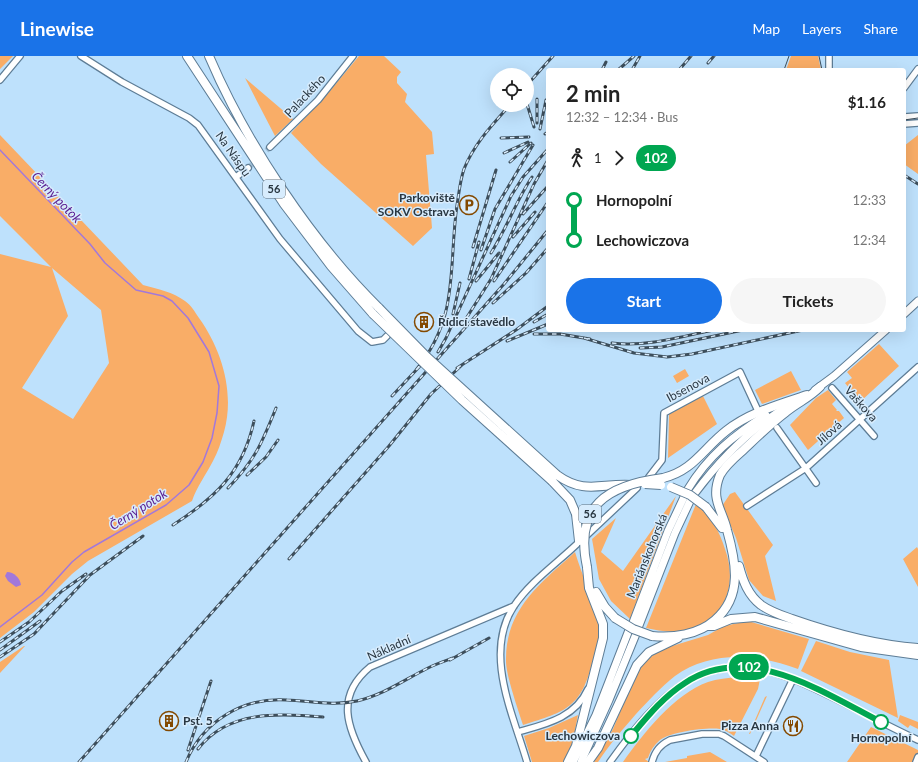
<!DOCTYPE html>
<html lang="en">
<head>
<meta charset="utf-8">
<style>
	body { margin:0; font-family:Lato,sans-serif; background:#f6f6f6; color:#222; height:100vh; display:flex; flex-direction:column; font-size:15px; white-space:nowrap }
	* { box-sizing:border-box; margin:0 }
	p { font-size:13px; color:#767676 }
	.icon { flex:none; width:22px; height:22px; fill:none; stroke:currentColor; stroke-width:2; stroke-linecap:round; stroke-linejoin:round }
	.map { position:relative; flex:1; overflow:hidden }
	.panel { position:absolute; left:546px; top:12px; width:360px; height:264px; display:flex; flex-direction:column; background:#fff; border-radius:4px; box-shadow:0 4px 16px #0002 }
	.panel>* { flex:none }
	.badge { padding:0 8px; border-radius:13px; font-size:14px; line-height:26px }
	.fabs { position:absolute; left:490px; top:12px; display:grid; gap:8px }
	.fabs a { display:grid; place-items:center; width:44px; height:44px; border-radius:50%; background:#fff; box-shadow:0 4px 16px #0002; font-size:20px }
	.map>.badge { position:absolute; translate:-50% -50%; box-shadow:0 0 0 2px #fff }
	.legs { display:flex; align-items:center; gap:6px; height:44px; padding:0 20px; font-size:13px }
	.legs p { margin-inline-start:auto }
	.summary { display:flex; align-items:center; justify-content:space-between; height:68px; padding:0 20px }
	h1 { font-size:22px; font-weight:700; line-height:30px }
	.button { display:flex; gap:8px; margin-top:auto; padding:8px 20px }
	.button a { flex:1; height:46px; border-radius:24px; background:#1a73e8; color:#fff; font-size:16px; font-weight:700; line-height:46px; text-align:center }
	.button a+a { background:#f6f6f6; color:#222 }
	ul { padding:0 20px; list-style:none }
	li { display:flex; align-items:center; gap:14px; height:40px; font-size:15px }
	li i { display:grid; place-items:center; width:6px; height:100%; margin:0 5px; background:currentColor }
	li i::after { content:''; width:10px; height:10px; margin:-5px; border:3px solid; border-radius:50%; background:#fff }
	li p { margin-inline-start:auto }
	li:first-child i { background:linear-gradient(#0000 50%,currentColor 0) }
	li:last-child i { background:linear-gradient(currentColor 50%,#0000 0) }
	header { display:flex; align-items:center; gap:24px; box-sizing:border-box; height:56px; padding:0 20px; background:#1a73e8; color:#fff }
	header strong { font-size:19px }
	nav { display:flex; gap:22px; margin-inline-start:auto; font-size:14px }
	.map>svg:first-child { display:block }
	.green { fill:#f9ad67; fill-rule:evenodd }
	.water { fill:#a278da }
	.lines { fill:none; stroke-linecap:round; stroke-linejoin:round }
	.stream { stroke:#a278da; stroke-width:1.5 }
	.minor-tunnel { stroke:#a0bfd7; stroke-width:5.5; stroke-dasharray:5.5 3; stroke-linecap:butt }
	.minor-casing { stroke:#5e7d96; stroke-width:8 }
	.major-casing { stroke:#5e7d96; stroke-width:9 }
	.highway-casing { stroke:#5e7d96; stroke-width:10 }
	.minor { stroke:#fff; stroke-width:5.5 }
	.major { stroke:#fff; stroke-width:7 }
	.highway { stroke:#fff; stroke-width:8 }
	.tram { stroke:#3d4e5b; stroke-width:1 }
	.rail-casing { stroke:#3d4e5b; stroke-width:3 }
	.rail { stroke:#d7ecfd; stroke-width:1.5; stroke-dasharray:4.5; stroke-linecap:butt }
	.highway-bridge-casing { stroke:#5e7d96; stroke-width:10; stroke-linecap:butt }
	.highway-bridge { stroke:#fff; stroke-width:8 }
	.line-1-casing { stroke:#fff; stroke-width:9 }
	.line-1 { stroke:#00a651; stroke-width:6 }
	.stop-1-dot { fill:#fff; stroke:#00a651; stroke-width:2 }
	.labels { text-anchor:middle; stroke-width:3; stroke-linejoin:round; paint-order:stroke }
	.shield { fill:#d7ecfd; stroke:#5d6d7a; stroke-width:1 }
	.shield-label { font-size:11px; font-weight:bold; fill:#293742 }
	.street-label { font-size:12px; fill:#293742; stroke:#d7ecfd }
	.poi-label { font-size:12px; font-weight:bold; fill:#293742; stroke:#d7ecfd; text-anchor:end }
	.stop-label { font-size:12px; font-weight:bold; fill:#293742; stroke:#d7ecfd; text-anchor:end }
	.water-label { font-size:13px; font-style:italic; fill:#591c90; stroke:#d7ecfd }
</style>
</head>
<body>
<header>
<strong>Linewise</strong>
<nav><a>Map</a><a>Layers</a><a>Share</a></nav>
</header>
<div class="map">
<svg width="918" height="706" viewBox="0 0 918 706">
	<rect width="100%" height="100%" fill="#bee1fc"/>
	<!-- green -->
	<path class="green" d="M0,0H13L0,13Z
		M359,0H384L401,16L397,21V27L407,38L405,46L432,76L434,98L426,99L432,172L413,190L321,108L291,77L329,36Z
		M791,0H818L821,14H786Z
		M245,22L293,63L275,80Z
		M0,79L143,229C158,233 173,236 185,245C191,249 195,256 199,262C222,294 235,337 224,376C221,386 218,396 213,405C206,419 197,430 192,445L88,505L72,518L34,556L0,582V198L51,211L0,160ZM52,212L101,254L109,307L73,363L22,332L68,260Z
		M918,79V118L904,108V90Z
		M879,288L899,310L860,346L845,327L852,322L847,316Z
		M685,313L689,320L677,327L673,320Z
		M791,315L801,334L762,348L755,334Z
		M828,334L836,344L832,348L837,354L836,355H839L844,362L808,394L790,369L816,342Z
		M703,340L717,368L668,402L669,358Z
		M735,436L773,489L765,500L776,545L763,540L749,524L736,482L722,450L730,438Z
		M676,440L630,563L611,545L599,523L592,483L616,462L601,496L623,515Z
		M696,448C711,461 719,474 725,493C739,532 723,569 679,575C668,577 657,574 646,572Z
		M917,491L918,493V531L903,503Z
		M575,496C582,520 593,541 598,565C601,578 597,592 593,604C581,652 567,655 523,669C518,654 506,619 506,605C505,553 541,527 575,496Z
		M748,565L809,583L798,613C759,598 711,594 675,620C661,631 648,645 636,658C623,673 609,689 598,706H594L613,673L629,634L642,608L659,594L708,579L724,570Z
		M816,585L850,596L889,604L898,662L801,615Z
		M24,590H25L0,617V606Z
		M738,621L760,623L758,633L734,680C730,677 725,674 720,673C706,671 671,676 660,684C654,689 650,695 648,702L645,703L649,706H623C643,678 674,638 708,626C717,623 728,622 738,621Z
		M767,640L750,678H749L765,641Z
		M578,659L573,685L564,706H532L524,680L549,672Z
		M900,659L918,666V673L910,669L908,672L898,665Z
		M871,671L918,694V706H847Z
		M710,696L727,706H665L687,702V700Z"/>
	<!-- water -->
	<path class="water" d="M7,516C14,516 20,522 21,529L16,531L8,525L5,520Z"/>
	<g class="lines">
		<!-- stream -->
		<path class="stream" d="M0,94L90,188L105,207L136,234L163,240L172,245L188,262L209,296L219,330L217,357L212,382L203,406L189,429L166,449L84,496L72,506L42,539L0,571"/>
		<!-- minor-tunnel -->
		<path class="minor-tunnel" d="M248,112L270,91"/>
		<defs>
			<path id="minor" d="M81,0L122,26L189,62L198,69L280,183L358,275L372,286L383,284L387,280
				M829,0V14
				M0,24L20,0
				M904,32L918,13
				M904,61L918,60
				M904,68L918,67
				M270,91L318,44L353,0
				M236,121L248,112
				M832,332L874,380
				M777,372L816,427
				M649,421L662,404L664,357L740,316L759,357
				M747,450L806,412L918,311
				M586,480L637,432
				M518,676C546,668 575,662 588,633
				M756,700L793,623
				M366,706C347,672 335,640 370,611L514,550
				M527,706C513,658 483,597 514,550C530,526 556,508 577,488
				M610,706C631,677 657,643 688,625C738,595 787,619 834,642C862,656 890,671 918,684
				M652,706C655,695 660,689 670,684L702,678H719L724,680L764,706
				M916,706L918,701"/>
			<path id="major" d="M904,258L918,245
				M815,334L834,320L886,274
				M688,433C708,400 734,379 766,359
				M695,437C722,401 752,371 791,348
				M632,569L668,475L685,439
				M638,572L675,477L691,443
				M573,706L596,659L629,574
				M581,706L609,644L636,578"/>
			<path id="highway" d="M187,0L284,148L331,210L373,258
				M209,0C246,87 312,186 379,252
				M557,419C585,439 601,427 631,429
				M663,422C693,415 703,393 726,375C748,357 780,348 807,339
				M552,425L570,444L576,458
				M706,451L722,472
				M739,510C743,525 748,539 761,549C771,556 781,559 792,563C832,577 875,589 918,592
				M596,536L605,551L615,562
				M709,570H714L731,563L755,561L861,591L918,599
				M652,580C673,582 698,579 715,564C743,540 736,506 727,474C722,453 710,443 720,419C725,410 733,403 741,396C755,383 770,368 786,356C798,346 808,343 820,331
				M568,706L576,690L603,582V568L589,532L587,511
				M588,706L598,692L637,609L649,596L678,582"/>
		</defs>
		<!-- minor casing -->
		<use href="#minor" class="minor-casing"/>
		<!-- major casing -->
		<use href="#major" class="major-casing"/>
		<!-- highway casing -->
		<use href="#highway" class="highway-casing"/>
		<!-- minor -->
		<use href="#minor" class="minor"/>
		<!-- major -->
		<use href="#major" class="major"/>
		<!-- highway -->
		<use href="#highway" class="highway"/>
		<!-- tram -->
		<path class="tram" d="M819,0L822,14
			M784,14L789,0
			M904,64L918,62"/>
		<defs>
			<path id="rail" d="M708,7L714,0
				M602,14L606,6
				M618,14L634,0
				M632,14L640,0
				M679,14L691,0
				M527,29L553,0
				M537,43V67
				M527,48L534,71
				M540,73L546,44
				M545,78L548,76
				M501,82L529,81
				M504,97L528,86
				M510,106L531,87
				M904,119L918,128
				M523,158L548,130
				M513,181L535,156
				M473,191L496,114
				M481,194L495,153L533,89
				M491,197C507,172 516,145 532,121
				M469,223L479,186
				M476,225L499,197
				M494,225L548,146
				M493,247L526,217L548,192
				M453,258L460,227
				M534,266L548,258
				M462,269L491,223L534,128L548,104
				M534,278H560L590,283
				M584,282L634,297L667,301L692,298L803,274
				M507,285L548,268
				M612,287C646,291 680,281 713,274
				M640,292L662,291L743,274
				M438,296L446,282L511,140L523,121L548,93
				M457,312L516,274L548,250
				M416,314C460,260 448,213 457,149C459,137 460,125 464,113C474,88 492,69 510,49
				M392,340L420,310
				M247,419L266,401L278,384
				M228,432C255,404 262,387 276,352
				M173,469C215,442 243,416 254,365
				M289,503L389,390L431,338L462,309
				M0,586L29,566L62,535L86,518
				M0,594L40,565
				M0,601L34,578L90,519L143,480
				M450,604L489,582
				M198,693C228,654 279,657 323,661
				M188,694L211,625
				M79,706L504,228L548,174
				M186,706C203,665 243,641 287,644C311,645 333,650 357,645C383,639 404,624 428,612C436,608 445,605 453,602"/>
		</defs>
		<!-- rail casing -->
		<use href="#rail" class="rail-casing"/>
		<!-- rail -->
		<use href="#rail" class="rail"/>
		<defs>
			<path id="highway-bridge" d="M379,252L427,301L557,419
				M373,258L462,344L552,425
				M645,428L661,429
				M671,431L690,439L706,451
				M576,458L579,485
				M587,511C574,450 607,429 663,422
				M615,562L633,573L652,580"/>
		</defs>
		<!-- highway-bridge casing -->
		<use href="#highway-bridge" class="highway-bridge-casing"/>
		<!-- highway-bridge -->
		<use href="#highway-bridge" class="highway-bridge"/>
	</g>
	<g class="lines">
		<defs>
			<path id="line-1" d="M631,680C647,661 663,641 685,627C748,585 824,637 881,666"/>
		</defs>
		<!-- line-1 casing -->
		<use href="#line-1" class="line-1-casing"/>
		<!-- line-1 -->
		<use href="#line-1" class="line-1"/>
	</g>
	<!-- icons -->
	<defs>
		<symbol id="parking-ring" viewBox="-11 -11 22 22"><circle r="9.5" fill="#d7ecfd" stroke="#834900" stroke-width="1.5"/><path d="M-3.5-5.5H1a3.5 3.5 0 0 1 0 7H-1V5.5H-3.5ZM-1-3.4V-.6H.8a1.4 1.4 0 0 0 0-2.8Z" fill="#834900"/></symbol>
		<symbol id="building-ring" viewBox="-11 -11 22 22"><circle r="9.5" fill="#d7ecfd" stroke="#834900" stroke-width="1.5"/><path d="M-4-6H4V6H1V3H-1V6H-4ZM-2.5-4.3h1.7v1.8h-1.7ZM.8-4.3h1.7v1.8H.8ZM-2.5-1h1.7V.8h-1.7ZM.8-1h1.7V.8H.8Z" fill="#834900"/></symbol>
		<symbol id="restaurant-ring" viewBox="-11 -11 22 22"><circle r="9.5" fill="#d7ecfd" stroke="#834900" stroke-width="1.5"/><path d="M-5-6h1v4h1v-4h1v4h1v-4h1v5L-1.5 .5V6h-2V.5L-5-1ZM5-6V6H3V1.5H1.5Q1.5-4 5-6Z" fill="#834900"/></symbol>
	</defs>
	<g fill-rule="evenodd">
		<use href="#parking-ring" x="458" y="138" width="22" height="22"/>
		<use href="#building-ring" x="413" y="255" width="22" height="22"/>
		<use href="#building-ring" x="158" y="654" width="22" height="22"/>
		<use href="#restaurant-ring" x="782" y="659" width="22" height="22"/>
	</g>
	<!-- markers -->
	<g class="stop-1-dot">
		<circle cx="881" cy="666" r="7"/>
		<circle cx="631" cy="680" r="7"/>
	</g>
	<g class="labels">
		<!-- shield labels -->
		<g class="shield">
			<rect x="263" y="124" width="22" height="18" rx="3"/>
			<rect x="579" y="449" width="22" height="18" rx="3"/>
		</g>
		<g class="shield-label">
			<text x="274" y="137">56</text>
			<text x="590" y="462">56</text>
		</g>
		<!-- street labels -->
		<g class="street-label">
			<text transform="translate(305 40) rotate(-47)" y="4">Palackého</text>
			<text transform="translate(233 98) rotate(55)" y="4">Na Náspu</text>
			<text transform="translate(688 332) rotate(-28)" y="4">Ibsenova</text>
			<text transform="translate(861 348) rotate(48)" y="4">Vaškova</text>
			<text transform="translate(829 377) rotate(-42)" y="4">Jílová</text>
			<text transform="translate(647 500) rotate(-68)" y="4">Mariánskohorská</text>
			<text transform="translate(389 592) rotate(-24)" y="4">Nákladní</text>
		</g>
		<!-- poi labels -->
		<g class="poi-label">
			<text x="455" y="146">Parkoviště<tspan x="455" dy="14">SOKV Ostrava</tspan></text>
			<text x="438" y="270" text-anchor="start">Řídicí stavědlo</text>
			<text x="183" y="669" text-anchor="start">Pst. 5</text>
			<text x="779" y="674">Pizza Anna</text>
		</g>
		<!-- stop labels -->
		<g class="stop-label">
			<text x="620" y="684">Lechowiczova</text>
			<text x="881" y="686" text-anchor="middle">Hornopolní</text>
		</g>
		<!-- water labels -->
		<g class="water-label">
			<text transform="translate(57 141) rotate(46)" y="5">Černý potok</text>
			<text transform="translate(138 453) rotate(-32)" y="5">Černý potok</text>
		</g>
	</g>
</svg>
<div class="fabs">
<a><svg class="icon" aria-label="locate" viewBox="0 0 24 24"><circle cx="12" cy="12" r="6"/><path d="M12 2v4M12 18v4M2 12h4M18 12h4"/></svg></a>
</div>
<b class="badge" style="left:749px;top:611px;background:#00a651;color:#fff">102</b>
<section class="panel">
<div class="summary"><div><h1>2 min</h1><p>12:32 – 12:34 · Bus</p></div><b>$1.16</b></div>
<div class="legs"><svg class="icon" aria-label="walk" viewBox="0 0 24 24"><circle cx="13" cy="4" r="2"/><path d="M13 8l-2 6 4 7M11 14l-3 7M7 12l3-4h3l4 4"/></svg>1<svg class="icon" aria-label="forward" viewBox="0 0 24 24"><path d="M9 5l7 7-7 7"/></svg><b class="badge" style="background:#00a651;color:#fff">102</b></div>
<ul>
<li><i style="color:#00a651"></i><b>Hornopolní</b><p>12:33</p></li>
<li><i style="color:#00a651"></i><b>Lechowiczova</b><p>12:34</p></li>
</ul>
<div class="button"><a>Start</a><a>Tickets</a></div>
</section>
</div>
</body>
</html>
